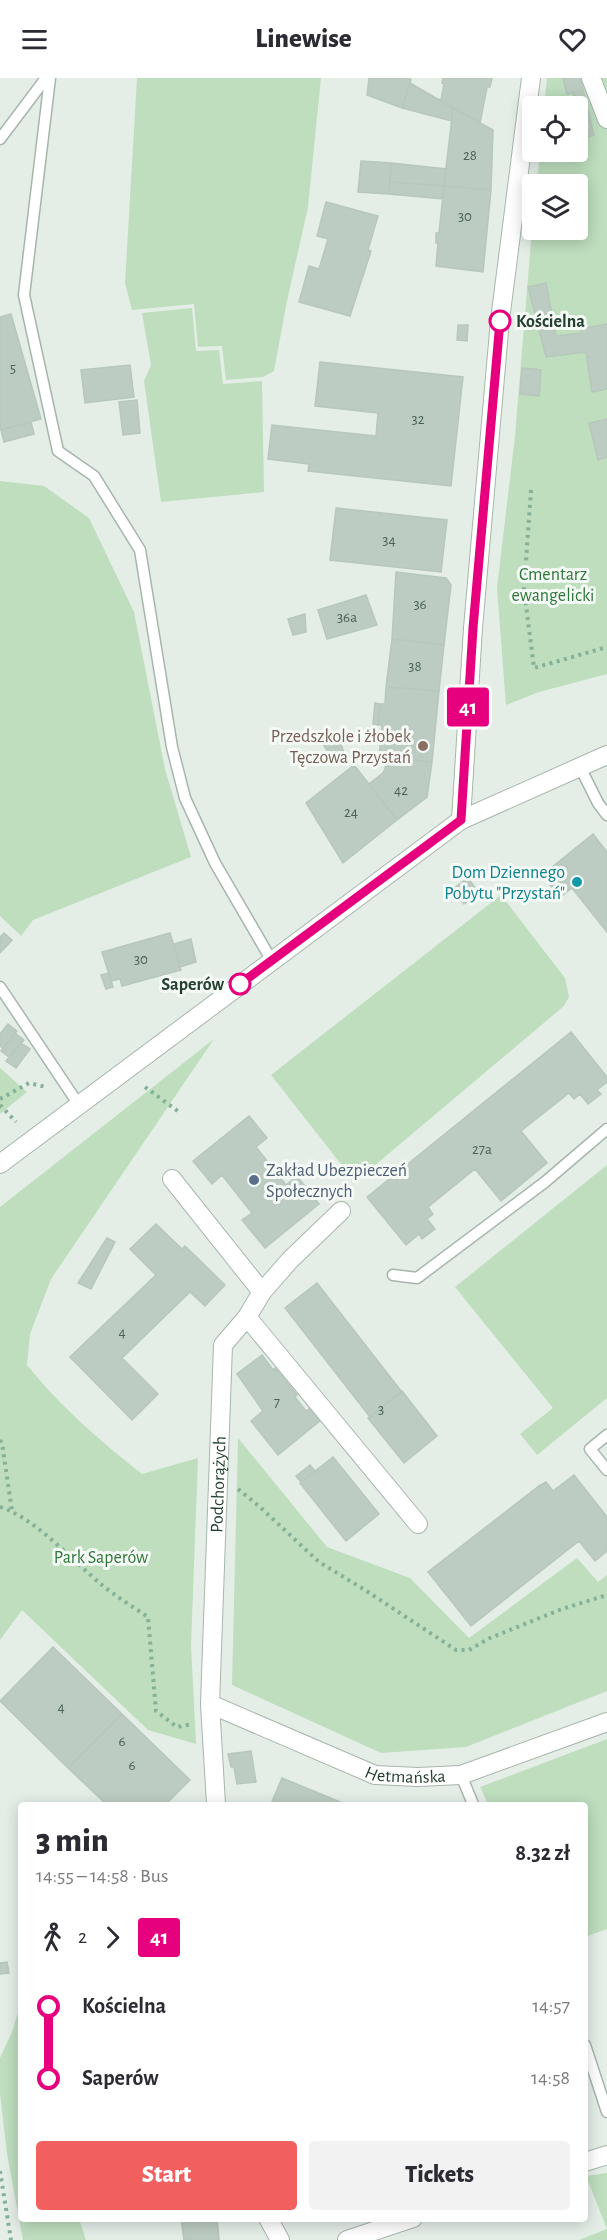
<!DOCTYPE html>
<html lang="en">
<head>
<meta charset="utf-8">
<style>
	body { margin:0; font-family:"Alegreya Sans",sans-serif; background:#f2f2f3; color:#2b2b33; height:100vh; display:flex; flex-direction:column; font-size:22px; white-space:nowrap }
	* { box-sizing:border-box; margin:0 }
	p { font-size:20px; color:#7c7c81 }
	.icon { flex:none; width:33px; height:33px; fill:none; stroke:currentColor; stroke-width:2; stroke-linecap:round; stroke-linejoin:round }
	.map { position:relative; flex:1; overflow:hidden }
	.drawer { position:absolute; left:18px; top:1724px; width:570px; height:420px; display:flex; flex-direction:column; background:#fff; border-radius:6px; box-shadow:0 3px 15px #0003 }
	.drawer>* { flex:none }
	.badge { padding:0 12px; border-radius:4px; font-size:21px; line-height:39px }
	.controls { position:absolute; left:522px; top:18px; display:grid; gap:12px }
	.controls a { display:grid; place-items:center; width:66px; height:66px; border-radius:6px; background:#fff; box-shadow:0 3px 15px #0003; font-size:30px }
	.map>.badge { position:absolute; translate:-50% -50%; box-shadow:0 0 0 3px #fff }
	.legs { display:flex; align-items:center; gap:9px; height:66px; padding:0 18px; font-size:20px }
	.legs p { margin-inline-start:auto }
	.summary { display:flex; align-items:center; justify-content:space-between; height:102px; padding:0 18px }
	h1 { font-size:33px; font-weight:800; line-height:45px }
	.primary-button { display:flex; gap:12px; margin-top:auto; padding:12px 18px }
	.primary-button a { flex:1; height:69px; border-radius:6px; background:#f15f5f; color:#fff; font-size:24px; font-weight:800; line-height:69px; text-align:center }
	.primary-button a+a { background:#f2f2f3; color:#2b2b33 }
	ul { padding:0 18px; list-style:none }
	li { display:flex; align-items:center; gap:21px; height:72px; font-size:22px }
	li i { display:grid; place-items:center; width:9px; height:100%; margin:0 8px; background:currentColor }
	li i::after { content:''; width:15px; height:15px; margin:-8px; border:4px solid; border-radius:50%; background:#fff }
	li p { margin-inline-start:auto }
	li:first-child i { background:linear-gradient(#0000 50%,currentColor 0) }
	li:last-child i { background:linear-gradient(currentColor 50%,#0000 0) }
	header { display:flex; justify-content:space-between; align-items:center; height:78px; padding:0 18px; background:#fff; font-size:27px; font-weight:800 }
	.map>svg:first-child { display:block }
	.green { fill:#bedebe }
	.building { fill:#bdccc2; stroke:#b7c7bc; stroke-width:1.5 }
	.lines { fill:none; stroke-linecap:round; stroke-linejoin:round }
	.service-casing { stroke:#a7b6ad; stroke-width:13 }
	.minor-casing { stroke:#a7b6ad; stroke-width:20 }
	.path { stroke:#85b198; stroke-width:4; stroke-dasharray:3 4.5; stroke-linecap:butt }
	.service { stroke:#fff; stroke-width:10 }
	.minor { stroke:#fff; stroke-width:18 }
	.line-1-casing { stroke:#fff; stroke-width:14 }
	.line-1 { stroke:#e6007e; stroke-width:9 }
	.stop-1-dot { fill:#fff; stroke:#e6007e; stroke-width:3 }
	.education-dot { fill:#8d6e63; stroke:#f5faf6; stroke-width:2 }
	.culture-dot { fill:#0f9aa8; stroke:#f5faf6; stroke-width:2 }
	.service-dot { fill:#5c6f8a; stroke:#f5faf6; stroke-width:2 }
	.labels { text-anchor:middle; stroke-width:6; stroke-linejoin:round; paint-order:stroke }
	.number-label { font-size:15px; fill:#4a6355 }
	.stop-label { font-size:18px; font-weight:bold; fill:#244031; stroke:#f5faf6; text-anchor:start }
	.park-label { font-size:18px; fill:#2e7738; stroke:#f5faf6 }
	.education-label { font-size:18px; fill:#785e54; stroke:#f5faf6; text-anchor:end }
	.culture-label { font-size:18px; fill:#0d838f; stroke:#f5faf6; text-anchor:end }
	.service-label { font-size:18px; fill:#4e5e75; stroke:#f5faf6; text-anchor:start }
	.street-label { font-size:18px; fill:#244031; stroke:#f5faf6 }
</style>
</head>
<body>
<header><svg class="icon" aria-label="menu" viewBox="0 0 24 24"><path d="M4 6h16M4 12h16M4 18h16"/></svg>Linewise<svg class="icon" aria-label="heart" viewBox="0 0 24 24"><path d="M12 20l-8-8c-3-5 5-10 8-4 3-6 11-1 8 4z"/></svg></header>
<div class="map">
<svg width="607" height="2162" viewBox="0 0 607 2162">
	<rect width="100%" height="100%" fill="#e4eee7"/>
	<!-- green -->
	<path class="green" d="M137,0H321L308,129L287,223L274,293L263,299L226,302L222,268L198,269L194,226L132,232L125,205Z
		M547,0H607V596L539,614L506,627L497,510L515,358L532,151L578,152V106H537L540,74H578V28H544Z
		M192,230L196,273L219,272L223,306L262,303L264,414L161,424L144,303L151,287L142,235Z
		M0,403L44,408L89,440L134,534L165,691L191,779L33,842L21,858L0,838Z
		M501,817L565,900L569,919L564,928L355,1104L271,997Z
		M214,961L51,1201L30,1256L27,1287C63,1331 98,1361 142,1396L198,1380L191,1567L196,1666L148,1652L22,1532L0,1562V1129Z
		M0,990L27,1014L0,1036Z
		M607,1087V1320L537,1377L520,1356L553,1330L455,1209Z
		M238,1360L327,1469L410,1500L469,1560L577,1480L598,1504L607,1497V1613L466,1669L381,1675L232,1607Z
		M607,1661V1851L585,1859V1726H488L480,1709Z
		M21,1925V2140L79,2141L86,2162H23L7,2076L0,2015V1980L12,1954Z
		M607,2095V2162H579L607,2151L586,2098Z"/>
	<!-- building -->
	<path class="building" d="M369,0H409L411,2L402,30L367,17Z
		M443,0H492L490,9H487L480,45L438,21L441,22L444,6L442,5Z
		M563,0H580L583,12L567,16Z
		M410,5L453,30L452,43L402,30Z
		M583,12L594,57L584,60L573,14Z
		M453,30L493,52L491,112L444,108Z
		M361,83L391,85L389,116L358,114Z
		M391,85L446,91L444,108L390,104Z
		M390,104L444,108L443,121L389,116Z
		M444,108L491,112L483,194L436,188L438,165H436V155H439Z
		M326,124L378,138L368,172L371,173L350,238L299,224L309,188L319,191L328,161L317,158Z
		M546,205L556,258L581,255V251L607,246V311L592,314L586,274L546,279L528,209Z
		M11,236L41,341L0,352V239Z
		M458,247H468L467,263L457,262Z
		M320,284L463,299L451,408L308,393L309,386L268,381L272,347L376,358L378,335L315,328Z
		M130,287L134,319L85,325L81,292Z
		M522,290L541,292L539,318L520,316Z
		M137,322L140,355L123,357L119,324Z
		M607,341V379L598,382L589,345Z
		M31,344L34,356L4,364L1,352Z
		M336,430L447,442L441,494L330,482Z
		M396,494L446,500L451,507L444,567L392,561Z
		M366,517L377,547L327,561L318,532Z
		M305,536L306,554L293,557L288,541Z
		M392,561L444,567L439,613L386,609Z
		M386,609L439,613L432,684L379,679L382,647H378L380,626H385Z
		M375,625L380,626L378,647L373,646Z
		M338,657L344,675L334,683L324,668Z
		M386,680L432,684L427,719L397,742L369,706L383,695L385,691Z
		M354,687L397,742L343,785L306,725Z
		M593,756L607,774V854L572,810L560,819L542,797Z
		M468,800L479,815L464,826L453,811Z
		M4,855L12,862L0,875V859Z
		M170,855L181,892L122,908L120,901L111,903L102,874Z
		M191,861L196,884L180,889L174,866Z
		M109,895L113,909L106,911L101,897Z
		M8,946L17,953L3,970L0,968V956Z
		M571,954L607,999V1004L597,1012L601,1016L588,1026L580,1016L574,1021L569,1015L521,1053L547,1085L501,1123L475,1091L428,1129L433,1136L427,1141L435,1151L422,1161L419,1156L406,1167L367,1119Z
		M15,955L24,962L9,979L1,973Z
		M21,965L30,971L16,990L6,983Z
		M249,1038L267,1060L256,1069L286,1107L297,1098L319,1126L265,1170L242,1142L252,1135L222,1097L212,1106L193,1083Z
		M156,1146L182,1171L185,1168L225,1207L205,1228L190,1214L122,1280L158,1316L132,1342L70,1279L156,1197L130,1171Z
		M107,1160L115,1164L91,1211L78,1205Z
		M317,1205L402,1314L370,1339L285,1230Z
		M262,1277L273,1292L275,1290L297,1317L295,1319L306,1333L312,1329L321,1342L278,1377L251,1343L263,1333L237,1296Z
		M402,1313L437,1358L404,1385L368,1340Z
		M333,1379L379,1436L346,1463L300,1405Z
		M310,1387L315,1393L301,1404L296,1398Z
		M574,1397L607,1439V1473L595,1483L579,1463L471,1548L428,1494L539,1408L546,1404L553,1413Z
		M53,1569L122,1636L68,1690L0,1623Z
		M122,1636L190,1702L166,1726H106L68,1690Z
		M251,1673L256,1704L237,1706L234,1689H231L228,1676Z
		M282,1700L345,1726H271Z
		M7,1884L9,1895L0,1896V1885Z
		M181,2140H217L219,2162H184Z"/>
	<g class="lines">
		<defs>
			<path id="service" d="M50,0L24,217L58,373L94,398L140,472L172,669L185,720L215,785L272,883
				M0,61L46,0
				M580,689L598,725L607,737
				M0,909L79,1027
				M393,1197L417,1200L545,1104L607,1051
				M607,1357L590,1371L607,1392
				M461,1697L473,1726
				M585,1967L607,2034"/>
			<g id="minor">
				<path d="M591,0L607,41"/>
				<path d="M461,742L473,550L500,242L531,0"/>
				<path d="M0,1086L461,742L607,677"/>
				<path d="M172,1101L262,1214"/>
				<path d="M247,1239L418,1446"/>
				<path id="s1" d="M210,1626L375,1697L418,1699L461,1697L607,1644"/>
				<path id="s2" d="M216,1726L210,1626L223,1267L247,1239L262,1214L290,1182L341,1133"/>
				<path d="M585,2084L607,2077"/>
				<path d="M268,2140L280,2162"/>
				<path d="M347,2162L413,2140"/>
			</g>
		</defs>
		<!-- service casing -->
		<use href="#service" class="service-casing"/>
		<!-- minor casing -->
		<use href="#minor" class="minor-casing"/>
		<!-- path -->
		<path class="path" d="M531,412L524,512L534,590L607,569
			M145,1009L179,1034
			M0,1021L29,1005L46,1009
			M0,1027L16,1044
			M0,1362L2,1365L12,1433
			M238,1411L260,1429L319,1484L365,1512L456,1572H469L490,1560L562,1531L607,1517
			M0,1429C34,1439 74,1484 102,1507C117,1519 133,1529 148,1539L156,1633L177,1649L192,1646
			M0,2093L11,2162"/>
		<!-- service -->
		<use href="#service" class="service"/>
		<!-- minor -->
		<use href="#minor" class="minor"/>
	</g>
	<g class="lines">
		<defs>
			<path id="line-1" d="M240,906L461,742L473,550L500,243"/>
		</defs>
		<!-- line-1 casing -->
		<use href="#line-1" class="line-1-casing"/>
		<!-- line-1 -->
		<use href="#line-1" class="line-1"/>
	</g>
	<!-- markers -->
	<g class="stop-1-dot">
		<circle cx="500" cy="243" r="10"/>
		<circle cx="240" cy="906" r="10"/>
	</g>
	<circle class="education-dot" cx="423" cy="668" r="6"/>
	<circle class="culture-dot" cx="577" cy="804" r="6"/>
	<circle class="service-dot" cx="254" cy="1102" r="6"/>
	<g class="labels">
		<!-- number labels -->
		<g class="number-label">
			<text x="470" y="82">28</text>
			<text x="465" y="143">30</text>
			<text x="13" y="295">5</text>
			<text x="418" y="346">32</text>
			<text x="389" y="467">34</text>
			<text x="420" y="531">36</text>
			<text x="347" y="544">36a</text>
			<text x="415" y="593">38</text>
			<text x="401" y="717">42</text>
			<text x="351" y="739">24</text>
			<text x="141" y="886">30</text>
			<text x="482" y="1076">27a</text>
			<text x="122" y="1259">4</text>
			<text x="277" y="1329">7</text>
			<text x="381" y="1336">3</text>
			<text x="61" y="1634">4</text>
			<text x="122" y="1668">6</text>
			<text x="132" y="1692">6</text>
		</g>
		<!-- stop labels -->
		<g class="stop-label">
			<text x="516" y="249">Kościelna</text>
			<text x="224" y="912" text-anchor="end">Saperów</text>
		</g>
		<!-- park labels -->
		<g class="park-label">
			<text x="553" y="502">Cmentarz<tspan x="553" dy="21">ewangelicki</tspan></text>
			<text x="101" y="1485">Park Saperów</text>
		</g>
		<!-- education labels -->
		<g class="education-label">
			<text x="411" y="664">Przedszkole i żłobek<tspan x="411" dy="21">Tęczowa Przystań</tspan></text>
		</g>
		<!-- culture labels -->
		<g class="culture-label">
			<text x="565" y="800">Dom Dziennego<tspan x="565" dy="21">Pobytu "Przystań"</tspan></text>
		</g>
		<!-- service labels -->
		<g class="service-label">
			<text x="266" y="1098">Zakład Ubezpieczeń<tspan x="266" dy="21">Społecznych</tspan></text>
		</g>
		<!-- street labels -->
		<g class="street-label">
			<text dy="6" stroke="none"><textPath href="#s2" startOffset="320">Podchorążych</textPath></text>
			<text dy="6" stroke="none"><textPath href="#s1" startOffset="210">Hetmańska</textPath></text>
		</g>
	</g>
</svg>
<div class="controls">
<a><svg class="icon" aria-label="locate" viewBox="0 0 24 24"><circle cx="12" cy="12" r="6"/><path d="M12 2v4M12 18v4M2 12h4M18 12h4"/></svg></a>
<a><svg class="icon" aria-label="layers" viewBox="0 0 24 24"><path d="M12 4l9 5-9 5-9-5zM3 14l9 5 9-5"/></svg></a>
</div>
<b class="badge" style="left:468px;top:629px;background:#e6007e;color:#fff">41</b>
<section class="drawer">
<div class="summary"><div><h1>3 min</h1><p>14:55 – 14:58 · Bus</p></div><b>8.32 zł</b></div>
<div class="legs"><svg class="icon" aria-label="walk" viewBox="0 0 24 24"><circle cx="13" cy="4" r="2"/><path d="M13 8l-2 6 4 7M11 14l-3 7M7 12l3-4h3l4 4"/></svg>2<svg class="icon" aria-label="forward" viewBox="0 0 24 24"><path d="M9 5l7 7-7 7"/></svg><b class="badge" style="background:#e6007e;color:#fff">41</b></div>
<ul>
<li><i style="color:#e6007e"></i><b>Kościelna</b><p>14:57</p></li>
<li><i style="color:#e6007e"></i><b>Saperów</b><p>14:58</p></li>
</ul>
<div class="primary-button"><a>Start</a><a>Tickets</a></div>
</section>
</div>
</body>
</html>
